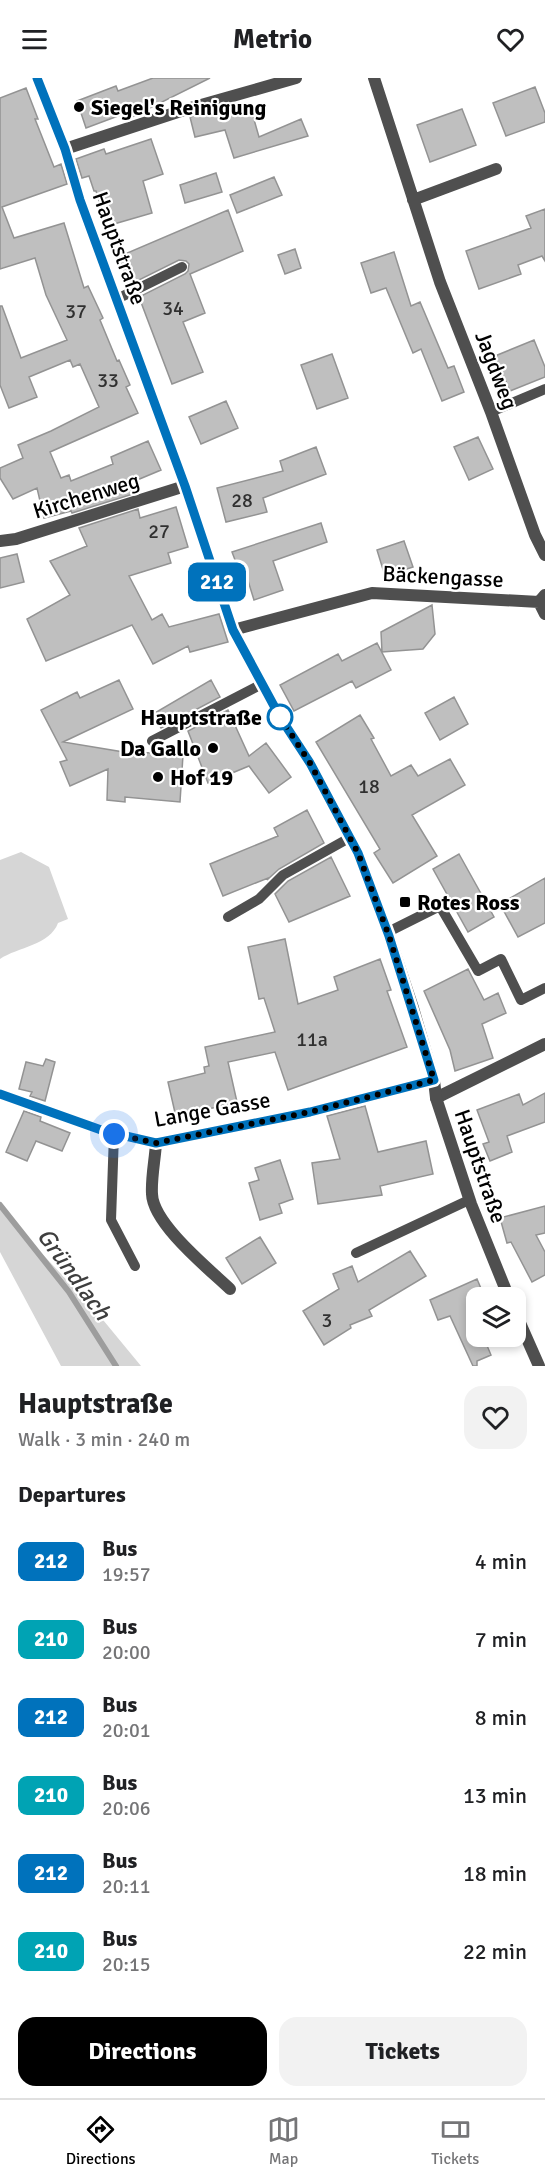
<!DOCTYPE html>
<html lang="en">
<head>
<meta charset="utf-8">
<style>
	body { margin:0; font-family:Signika,sans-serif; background:#f2f2f2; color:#202124; height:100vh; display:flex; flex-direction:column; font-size:22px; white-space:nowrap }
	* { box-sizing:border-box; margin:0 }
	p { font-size:20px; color:#757577 }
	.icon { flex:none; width:33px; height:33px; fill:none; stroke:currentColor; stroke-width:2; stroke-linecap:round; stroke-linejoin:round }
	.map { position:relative; height:1288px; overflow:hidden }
	.drawer { display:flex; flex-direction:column; background:#fff; flex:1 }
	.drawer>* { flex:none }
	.badge { padding:0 12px; border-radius:9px; font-size:21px; line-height:39px }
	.tools { position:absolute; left:466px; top:1209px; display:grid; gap:12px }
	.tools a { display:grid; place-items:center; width:60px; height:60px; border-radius:12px; background:#fff; box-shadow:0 3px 9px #0003; font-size:30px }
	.you { position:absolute; width:30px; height:30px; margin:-15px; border:4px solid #fff; border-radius:50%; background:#1a73e8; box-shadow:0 0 0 9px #1a73e833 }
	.map>.badge { position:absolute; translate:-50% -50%; box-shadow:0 0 0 3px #fff }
	h2 { padding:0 18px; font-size:22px; line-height:54px }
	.round { display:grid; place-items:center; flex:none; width:63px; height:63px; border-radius:18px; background:#f2f2f2 }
	.summary { display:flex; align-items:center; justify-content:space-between; height:102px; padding:0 18px }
	h1 { font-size:28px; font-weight:800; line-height:45px }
	.primary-button { display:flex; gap:12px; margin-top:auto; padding:12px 18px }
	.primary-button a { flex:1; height:69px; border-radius:18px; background:#000; color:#fff; font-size:24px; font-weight:800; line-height:69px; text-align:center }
	.primary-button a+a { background:#f2f2f2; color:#202124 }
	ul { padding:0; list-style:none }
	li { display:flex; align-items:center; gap:18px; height:78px; padding:0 18px }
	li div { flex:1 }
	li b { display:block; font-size:22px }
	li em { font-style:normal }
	li .badge { min-width:66px; font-weight:700; text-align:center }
	header { display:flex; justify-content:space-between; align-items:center; height:78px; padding:0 18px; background:#fff; font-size:27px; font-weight:800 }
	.tabs { display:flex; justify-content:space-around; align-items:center; height:84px; border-top:2px solid #e0e0e0; background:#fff; font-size:16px; color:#757577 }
	.tabs a { display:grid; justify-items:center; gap:3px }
	.tabs .current { color:#000 }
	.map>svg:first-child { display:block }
	.green { fill:#d6d6d6 }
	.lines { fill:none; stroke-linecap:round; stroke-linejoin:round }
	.stream { stroke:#9d9d9d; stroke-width:6 }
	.building { fill:#bfbfbf; stroke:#939393; stroke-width:1.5 }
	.service { stroke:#4f4f4f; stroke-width:10 }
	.minor { stroke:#4f4f4f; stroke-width:12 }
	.tertiary { stroke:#4f4f4f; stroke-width:12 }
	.line-casing { stroke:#fff; stroke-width:14 }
	.line { stroke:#0072bc; stroke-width:9 }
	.walk { stroke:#000; stroke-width:6; stroke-dasharray:0 10.8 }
	.poi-dot { fill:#000; stroke:#fff; stroke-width:2 }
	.stop-dot { fill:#fff; stroke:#0072bc; stroke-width:3 }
	.labels { text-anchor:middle; stroke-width:4.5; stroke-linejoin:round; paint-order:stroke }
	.number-label { font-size:20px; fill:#303030 }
	.poi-label { font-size:22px; font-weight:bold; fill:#000; stroke:#fff; text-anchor:start }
	.street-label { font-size:22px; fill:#000; stroke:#fff }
	.stop-label { font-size:22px; font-weight:bold; fill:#000; stroke:#fff; text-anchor:end }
	.water-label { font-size:24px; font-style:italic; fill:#3e3e3e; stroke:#fff }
</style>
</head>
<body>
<header><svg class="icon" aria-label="menu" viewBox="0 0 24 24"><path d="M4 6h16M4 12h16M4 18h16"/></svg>Metrio<svg class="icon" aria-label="heart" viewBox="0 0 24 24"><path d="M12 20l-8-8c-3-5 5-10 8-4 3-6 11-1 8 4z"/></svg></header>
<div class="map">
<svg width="545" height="1288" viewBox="0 0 545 1288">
	<rect width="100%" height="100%" fill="#fff"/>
	<!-- green -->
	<path class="green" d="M21,774L49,789L68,841L58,845C50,867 18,869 0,881V782Z
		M0,1131L94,1231L141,1288H61L0,1174Z"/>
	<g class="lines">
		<!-- stream -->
		<path class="stream" d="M0,1127L69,1214L116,1288"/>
	</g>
	<!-- building -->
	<path class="building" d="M153,0H210L128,41L126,35L86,50L77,23L116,8L118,13Z
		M535,9L545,35V44L506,58L493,25Z
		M26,10L38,41H35L54,89L61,86L67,106L2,129L14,160L64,145L84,210L88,208L103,240L100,242L117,283L119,282L130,307L126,309L138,335L50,374L61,400L69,397L71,403L113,386L111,379L148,363L161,392L130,405L133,416L72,435L71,433L44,440L37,410L13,421L0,400V390L23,380L18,367L51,353L99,329L80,286L73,289L70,282L29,299L37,319L9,330L0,307V228H2L21,280L67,262L46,217L35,180L0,191V20Z
		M251,31L259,59L301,41L308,58L234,80L225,52L195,59L190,39L220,32L222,40Z
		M462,31L476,67L430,84L417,47Z
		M151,61L163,96L143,103L152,135L107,148L96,113H94L89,98L82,100L76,81L104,71L106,76Z
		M216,95L222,114L185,125L180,107Z
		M274,99L282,117L237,135L230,117Z
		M545,131V183L542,178L518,187L521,196L479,211L466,173L531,150L526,138Z
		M228,132L243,173L190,196L205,235L183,244L203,294L172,306L139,219L185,196L188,193L189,186L186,183L179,182L133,205L131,197L127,199L118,179Z
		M295,171L301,190L285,196L278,177Z
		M394,174L411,228L420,224L448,290L454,288L464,314L442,323L421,271L413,275L386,210L371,215L361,185Z
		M534,262L545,289V299L510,313L495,278Z
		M332,276L348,320L317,331L301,287Z
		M226,323L238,350L201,366L189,339Z
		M478,359L493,391L469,402L454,369Z
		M316,369L326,396L263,420L267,434L226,444L217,410L283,393L280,383Z
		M176,429L188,469L168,475L171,485L129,498L152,542L162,536L169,549L219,536L228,564L190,574L188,568L153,586L132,547L46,583L27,541L70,517L50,483L87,468L79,450L138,431L140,440Z
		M321,445L327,464L273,483L283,512L254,522L245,493L240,495L232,474Z
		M404,463L413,489L385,498L377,472Z
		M17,476L24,504L0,510V480Z
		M432,527L435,556L423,571L382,574L381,554Z
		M377,565L391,592L356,610L352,603L294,633L280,607L338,576L342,583Z
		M119,602L133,631L63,664L136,676V674L183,677L180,724L125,719V724L107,722L108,691L70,708L60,684L67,682L41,632L77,614L80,620Z
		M211,602L220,619L161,650L153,636Z
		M454,619L468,646L440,662L425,635Z
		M228,632L249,678L266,665L291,699L269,715L249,688L208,705L188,653Z
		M360,637L374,660L371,661L391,698L411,687L418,698L450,681L465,707L412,737L437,778L393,805L374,775L380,771L316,664Z
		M307,732L324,765L279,791L268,801V800L223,818L210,786L278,758L274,750Z
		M459,776L494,839L468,854L433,791Z
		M331,779L350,818L289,844L275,816L288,803Z
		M545,800V845L518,859L500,826Z
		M285,861L298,926L338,912L334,899L380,881L391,912L387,913L407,969L288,1012L275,974L228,984L237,1024L176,1039L168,1004L205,995L204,989L209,988L205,969L275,954L264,920L259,921L248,869Z
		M468,891L484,922L498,915L506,935L482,946L493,980L455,993L450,972L424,913Z
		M46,981L55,984L45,1023L30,1018L32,1014L19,1011L26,984L43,988Z
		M545,1015V1044L507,1058L512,1074L490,1083L483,1066L489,1064L477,1032L519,1016L523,1027Z
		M365,1028L378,1074L426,1063L433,1096L380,1108L382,1117L318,1126L312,1085L340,1081L327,1038Z
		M24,1033L41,1039L40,1043L70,1055L62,1073L36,1063L27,1083L6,1074Z
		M280,1082L293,1121L279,1126L282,1135L260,1142L249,1105L259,1102L255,1090Z
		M545,1128V1155L536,1157L545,1174V1197L532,1204L511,1164L507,1165L500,1140Z
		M260,1159L276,1185L242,1206L226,1180Z
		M410,1173L426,1198L369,1232L372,1238L350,1247L351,1250L324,1267L303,1233L339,1211L333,1196L352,1188L358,1204Z
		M477,1201L485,1220H477V1258H483L491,1277L477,1283V1288H473L450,1238L438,1242L430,1222Z"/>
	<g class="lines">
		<!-- service -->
		<path class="service" d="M117,221L182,189
			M491,334L545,311
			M152,663L262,606
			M228,839L259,821L283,797L351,759
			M388,854L440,828L478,893L501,881L521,922L545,910
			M114,1056L111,1142L135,1188
			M356,1175L469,1122"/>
		<!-- minor -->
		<path class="minor" d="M374,0L440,204L491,334L535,457L545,477
			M65,71L187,31L296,0
			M413,122L496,91
			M0,463L16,461L185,408
			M539,524L545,536
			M233,552L372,515L539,524L545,517
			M0,1016L104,1053L156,1065L310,1034L434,1002
			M436,1020L545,966
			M156,1065C155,1082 151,1100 152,1116C153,1146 209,1191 230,1211"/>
		<!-- tertiary -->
		<path class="tertiary" d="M37,0L65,71L80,122L185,408L233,552L280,639L310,685L358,775L389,858L413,930L434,1002L436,1020L471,1126L509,1220
			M516,1236L539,1288"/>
	</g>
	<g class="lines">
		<defs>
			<path id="line" d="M0,1016L104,1053L156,1065L310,1034L434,1002L389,858L358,775L310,685L280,639L233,552L185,408L80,122L65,71L37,0"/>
		</defs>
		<!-- line casing -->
		<use href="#line" class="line-casing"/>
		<!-- line -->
		<use href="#line" class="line"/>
		<!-- walk -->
		<path class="walk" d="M114,1056L156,1065L310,1034L434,1002L389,858L358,775L310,685L280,639"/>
	</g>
	<!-- markers -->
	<g class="poi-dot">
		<circle cx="79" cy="29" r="6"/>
		<circle cx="213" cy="670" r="6"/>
		<circle cx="158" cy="699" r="6"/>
		<rect x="399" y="818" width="12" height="12" rx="3"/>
	</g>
	<circle class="stop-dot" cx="280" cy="639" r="12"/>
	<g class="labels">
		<!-- number labels -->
		<g class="number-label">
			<text x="173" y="237">34</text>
			<text x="76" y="240">37</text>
			<text x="108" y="309">33</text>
			<text x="242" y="429">28</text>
			<text x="159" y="460">27</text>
			<text x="369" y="715">18</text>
			<text x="312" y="968">11a</text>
			<text x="327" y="1249">3</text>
		</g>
		<!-- poi labels -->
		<g class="poi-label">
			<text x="91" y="37">Siegel's Reinigung</text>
			<text x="201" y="678" text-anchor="end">Da Gallo</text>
			<text x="170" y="707">Hof 19</text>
			<text x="417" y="832">Rotes Ross</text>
		</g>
		<!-- street labels -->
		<g class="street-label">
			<text transform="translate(120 170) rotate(70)" y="8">Hauptstraße</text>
			<text transform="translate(497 292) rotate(69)" y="8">Jagdweg</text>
			<text transform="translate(86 417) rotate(-17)" y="8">Kirchenweg</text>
			<text transform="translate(443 498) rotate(3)" y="8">Bäckengasse</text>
			<text transform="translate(212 1031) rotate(-10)" y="8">Lange Gasse</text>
			<text transform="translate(481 1088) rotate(71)" y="8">Hauptstraße</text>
		</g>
		<!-- stop labels -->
		<g class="stop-label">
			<text x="262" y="647">Hauptstraße</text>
		</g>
		<!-- water labels -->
		<g class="water-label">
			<text transform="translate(74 1196) rotate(54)" y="8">Gründlach</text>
		</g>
	</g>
</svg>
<div class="tools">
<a><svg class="icon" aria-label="layers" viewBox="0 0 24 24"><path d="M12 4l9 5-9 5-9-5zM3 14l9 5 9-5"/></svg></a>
</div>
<div class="you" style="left:114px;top:1056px"></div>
<b class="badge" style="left:217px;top:504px;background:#0072bc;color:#fff">212</b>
</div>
<section class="drawer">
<div class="summary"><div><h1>Hauptstraße</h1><p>Walk · 3 min · 240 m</p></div><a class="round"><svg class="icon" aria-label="heart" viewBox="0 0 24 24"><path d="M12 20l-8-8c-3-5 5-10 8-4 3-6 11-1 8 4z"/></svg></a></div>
<h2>Departures</h2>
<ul>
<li><span class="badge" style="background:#0072bc;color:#fff">212</span><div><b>Bus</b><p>19:57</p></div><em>4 min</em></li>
<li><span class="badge" style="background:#00a3b4;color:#fff">210</span><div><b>Bus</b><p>20:00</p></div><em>7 min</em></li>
<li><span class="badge" style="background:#0072bc;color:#fff">212</span><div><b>Bus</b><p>20:01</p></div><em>8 min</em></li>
<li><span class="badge" style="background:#00a3b4;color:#fff">210</span><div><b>Bus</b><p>20:06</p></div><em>13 min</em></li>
<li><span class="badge" style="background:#0072bc;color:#fff">212</span><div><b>Bus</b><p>20:11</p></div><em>18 min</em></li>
<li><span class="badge" style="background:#00a3b4;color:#fff">210</span><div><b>Bus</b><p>20:15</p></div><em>22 min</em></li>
</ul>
<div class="primary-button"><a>Directions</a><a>Tickets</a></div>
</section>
<nav class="tabs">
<a class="current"><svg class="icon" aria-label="directions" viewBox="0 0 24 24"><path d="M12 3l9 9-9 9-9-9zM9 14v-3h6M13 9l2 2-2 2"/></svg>Directions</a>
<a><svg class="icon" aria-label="map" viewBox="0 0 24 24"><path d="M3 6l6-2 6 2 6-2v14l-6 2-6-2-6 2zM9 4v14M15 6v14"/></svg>Map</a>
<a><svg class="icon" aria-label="tickets" viewBox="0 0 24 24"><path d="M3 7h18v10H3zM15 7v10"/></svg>Tickets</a>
</nav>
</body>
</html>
